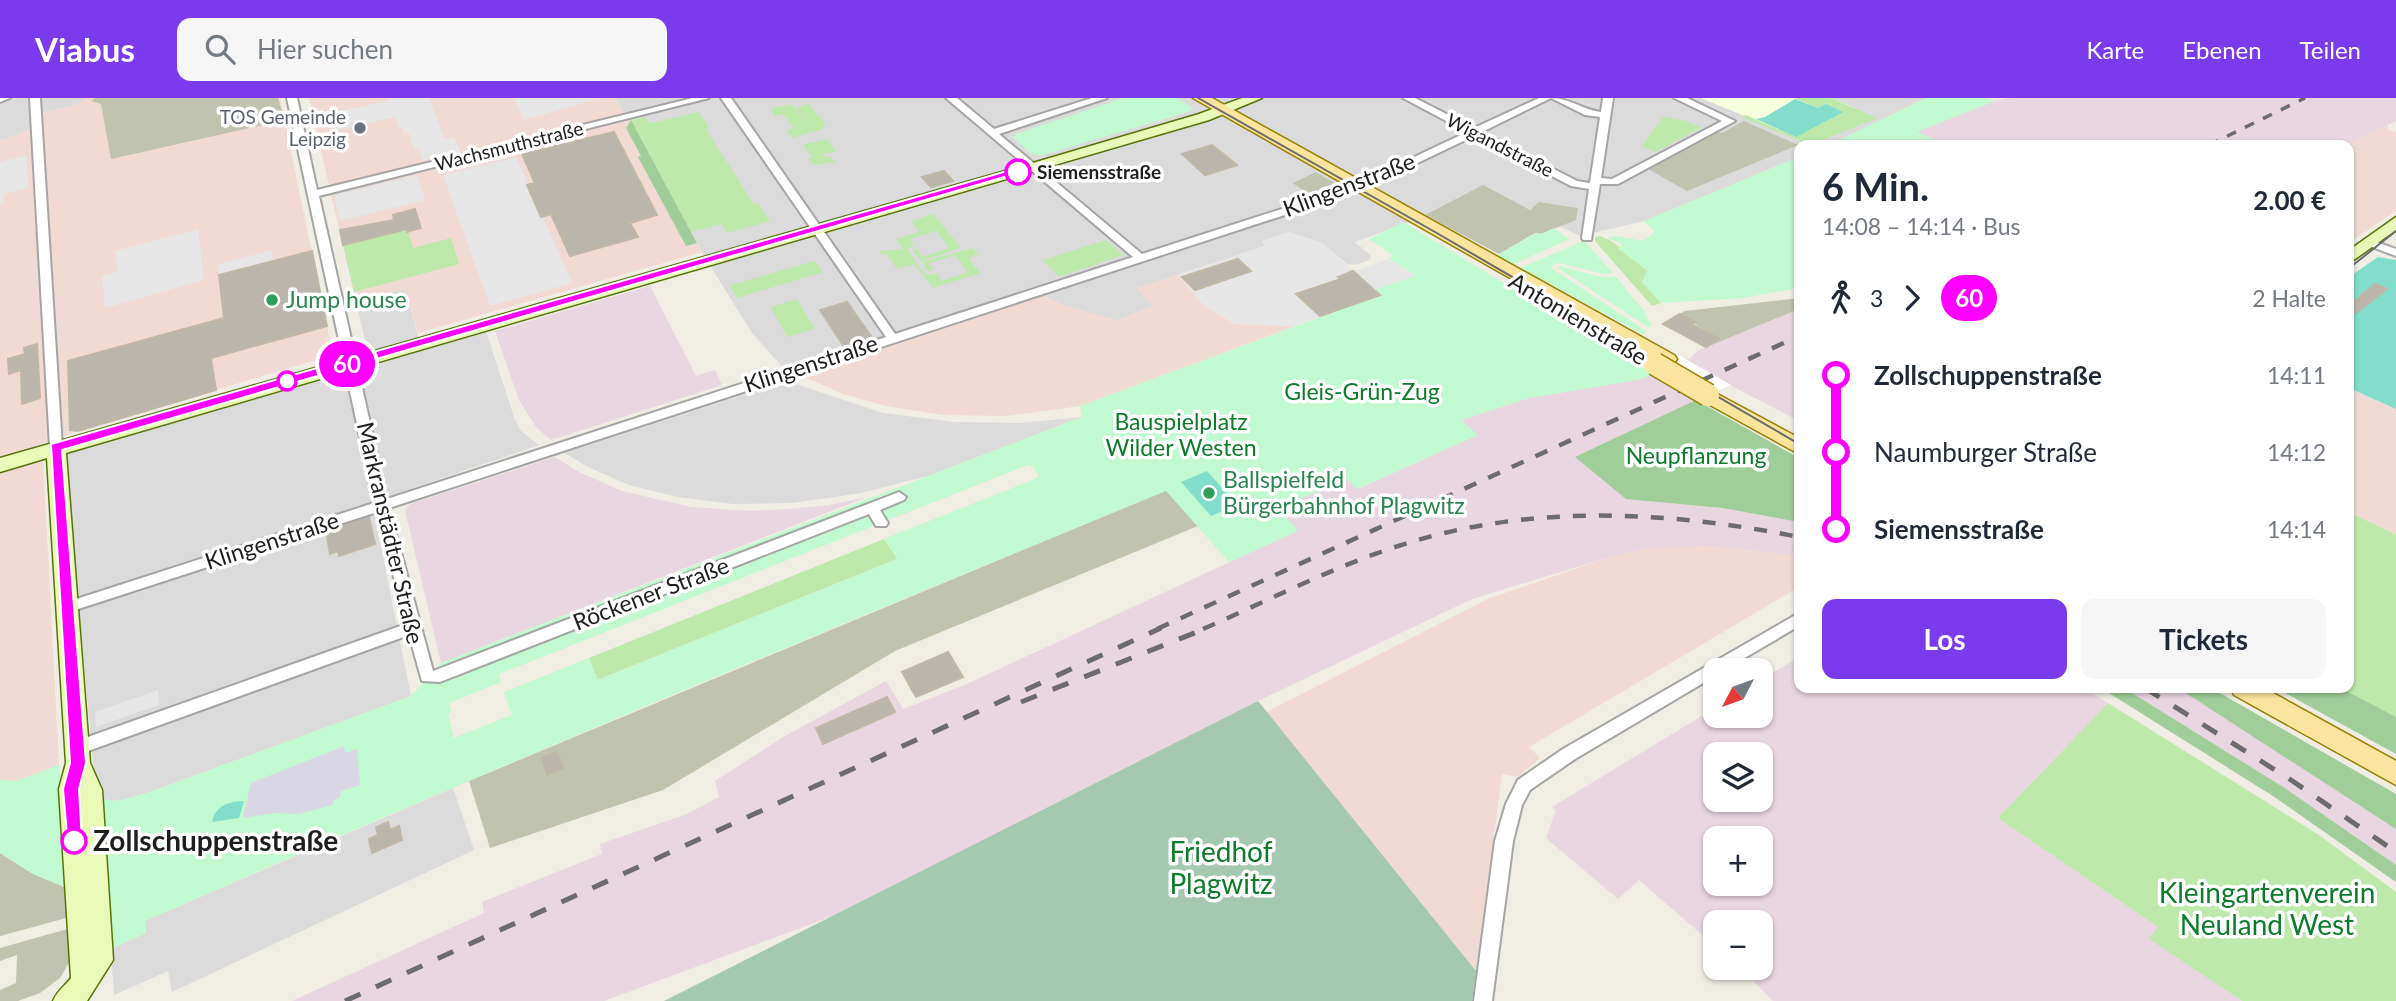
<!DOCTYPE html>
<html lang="de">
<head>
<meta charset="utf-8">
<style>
	body { margin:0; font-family:Lato,sans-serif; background:#f6f6f7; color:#1f2937; height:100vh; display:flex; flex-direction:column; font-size:26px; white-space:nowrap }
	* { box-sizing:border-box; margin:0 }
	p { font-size:23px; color:#747a83 }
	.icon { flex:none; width:38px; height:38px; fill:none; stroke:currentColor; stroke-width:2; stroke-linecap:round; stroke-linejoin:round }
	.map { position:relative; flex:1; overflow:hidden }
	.sheet { position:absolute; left:1794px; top:42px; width:560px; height:553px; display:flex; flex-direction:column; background:#fff; border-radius:14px; box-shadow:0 2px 5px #0004 }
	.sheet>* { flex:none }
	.badge { padding:0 14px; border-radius:23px; font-size:24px; line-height:46px }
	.needle { width:46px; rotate:229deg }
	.tools { position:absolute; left:1703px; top:560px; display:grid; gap:14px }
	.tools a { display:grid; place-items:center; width:70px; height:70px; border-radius:14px; background:#fff; box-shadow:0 2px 5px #0004; font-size:35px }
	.map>.badge { position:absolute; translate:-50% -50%; box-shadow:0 0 0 4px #fff }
	.legs { display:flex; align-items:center; gap:10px; height:77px; padding:0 28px; font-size:23px }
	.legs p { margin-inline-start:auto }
	.headline { display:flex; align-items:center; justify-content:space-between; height:119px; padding:0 28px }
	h1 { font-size:38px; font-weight:700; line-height:52px }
	.primary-button { display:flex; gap:14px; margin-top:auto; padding:14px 28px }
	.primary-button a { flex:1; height:80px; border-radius:14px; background:#7c3aed; color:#fff; font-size:28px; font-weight:700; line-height:80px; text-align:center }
	.primary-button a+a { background:#f6f6f7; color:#1f2937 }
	ul { padding:0 28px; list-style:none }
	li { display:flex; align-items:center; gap:24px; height:77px; font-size:26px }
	li i { display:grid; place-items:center; width:10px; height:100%; margin:0 9px; background:currentColor }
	li i::after { content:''; width:18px; height:18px; margin:-9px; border:5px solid; border-radius:50%; background:#fff }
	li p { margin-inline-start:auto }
	li:first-child i { background:linear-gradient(#0000 50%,currentColor 0) }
	li:last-child i { background:linear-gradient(currentColor 50%,#0000 0) }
	header { display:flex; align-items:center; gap:42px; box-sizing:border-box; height:98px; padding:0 35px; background:#7c3aed; color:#fff }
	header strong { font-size:33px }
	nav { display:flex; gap:38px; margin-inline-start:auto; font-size:24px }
	.search { width:490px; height:63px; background:#f6f6f7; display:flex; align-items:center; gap:18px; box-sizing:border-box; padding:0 24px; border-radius:14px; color:#747a83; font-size:26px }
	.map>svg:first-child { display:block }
	.residential { fill:#dcdbdb }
	.commercial { fill:#f0dad3 }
	.industrial { fill:#e8d6e1; fill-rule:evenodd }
	.education { fill:#f8ffdd }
	.construction { fill:#c0c3af }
	.grass { fill:#bde9aa }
	.forest { fill:#9fce99 }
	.cemetery { fill:#a5c8b1 }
	.park { fill:#c1f9d0; fill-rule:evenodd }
	.pitch { fill:#82decb }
	.parking { fill:#e6e6e6 }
	.plaza { fill:#dad8e5 }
	.pier { fill:#fff }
	.building { fill:#bbb6ad; stroke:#c0b7a6; stroke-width:2 }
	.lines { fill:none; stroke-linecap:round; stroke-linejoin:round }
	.street-casing { stroke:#a5a5a5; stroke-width:4 }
	.secondary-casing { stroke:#547406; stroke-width:3 }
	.primary-casing { stroke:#978101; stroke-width:3 }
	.street { fill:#fff; fill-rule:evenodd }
	.secondary { fill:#eaf9b8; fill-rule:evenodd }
	.primary { fill:#fbe49d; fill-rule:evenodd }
	.tram { stroke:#6c6c6c; stroke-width:2 }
	.rail-far2 { stroke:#6c6c6c; stroke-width:3.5; stroke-dasharray:10 10; stroke-linecap:butt }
	.rail-far1 { stroke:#6c6c6c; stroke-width:4.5; stroke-dasharray:13 13; stroke-linecap:butt }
	.rail { stroke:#6c6c6c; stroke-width:5; stroke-dasharray:17 17; stroke-linecap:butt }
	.primary-bridge-casing { stroke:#978101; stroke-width:25; stroke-linecap:butt }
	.primary-bridge { stroke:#fbe49d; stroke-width:22 }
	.line-1 { fill:#f0f; stroke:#fff; stroke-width:2 }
	.worship-dot { fill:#6b7280; stroke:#fff; stroke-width:2.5 }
	.stop-1-dot { fill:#fff; stroke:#f0f; stroke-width:3.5 }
	.leisure-dot { fill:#2e9e5b; stroke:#fff; stroke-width:2.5 }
	.labels { text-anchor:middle; stroke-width:7; stroke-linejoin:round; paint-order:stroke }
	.far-worship-label { font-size:19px; fill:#5b616d; stroke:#fff; text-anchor:end }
	.far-street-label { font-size:19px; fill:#1e1e1e; stroke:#fff }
	.far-stop-label { font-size:19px; font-weight:bold; fill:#1e1e1e; stroke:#fff; text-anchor:start }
	.street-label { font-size:23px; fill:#1e1e1e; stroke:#fff }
	.leisure-label { font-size:23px; fill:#27864d; stroke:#fff; text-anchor:start }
	.park-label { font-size:23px; fill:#0c7c2a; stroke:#fff }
	.near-stop-label { font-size:28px; font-weight:bold; fill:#1e1e1e; stroke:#fff; text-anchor:start }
	.near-park-label { font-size:28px; fill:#0c7c2a; stroke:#fff }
</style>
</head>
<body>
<header>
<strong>Viabus</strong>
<div class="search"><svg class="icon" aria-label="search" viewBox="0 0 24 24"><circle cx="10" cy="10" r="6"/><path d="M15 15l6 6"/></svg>Hier suchen</div>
<nav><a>Karte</a><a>Ebenen</a><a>Teilen</a></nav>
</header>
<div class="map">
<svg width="2396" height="903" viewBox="0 0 2396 903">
	<rect width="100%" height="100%" fill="#efede4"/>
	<!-- residential -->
	<path class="residential" d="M0,0H87L77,7L36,16L37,32L27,33L0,43Z
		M615,0H1926L1829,47H1799V59L1644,123L1580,138L1559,128L1576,122L1578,110L1539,104L1530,112L1483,88L1422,119L1355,144L1371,158L1369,162L1356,167L1347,166L1322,145L1289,134L1263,143L1265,148L1137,190L1153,208L1117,223L1063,207L1035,194L787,274L752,235L706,161L631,22L624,16Z
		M405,191L421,248L485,230L514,319L521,333L539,347L372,404L411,598L147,695L118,703L103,701L96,696L65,354L370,263L356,204Z
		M787,283L883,315L954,324L1019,325L1082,319L928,378L861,395L793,405L733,406L678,399L629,387L588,369L565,355Z
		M453,690L474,752L172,894L168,873L114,897L111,851L146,835L145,823Z"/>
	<!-- commercial -->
	<path class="commercial" d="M87,0H280L333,257L78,333L0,361V43L27,33L36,32V16L77,7Z
		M309,0H615L624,16L631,22L702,154L418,235L405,191L356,204Z
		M2388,26V32L2396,34V113L2349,145L2346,47Z
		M1177,177L1205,208L1235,226L1295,228L1080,308L1006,318L943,317L886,308L843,296L800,277L1041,196L1063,207L1117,223L1153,208L1136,190Z
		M2348,290L2396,311V437L2349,414Z
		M38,361L43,362L59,667L16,684L0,682V374Z
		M1710,448L1799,458V489L1529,649L1540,660L1517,679L1502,676L1476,873L1266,614L1490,500L1610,459L1644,451Z"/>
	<!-- industrial -->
	<path class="industrial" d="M2010,0H2396V23L2346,47H1946L1916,34L1995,3Z
		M650,188L696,278L715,272L722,287L551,342L536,329L519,302L495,233Z
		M1799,211V323L1726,285L1699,298L1626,401L1722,410L1799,424V458L1710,448L1644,451L1610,459L1472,501L1258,603L835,817L604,903H292L484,815L482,804L602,756L600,746L687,716L719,699L715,683L785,638L886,583L903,611L967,586L1297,433L1277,410L1347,381L1358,391L1477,337L1461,322L1529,300L1642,281L1691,260L1697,253Z
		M555,359L579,374L622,393L691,409L749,413L789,411L830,407L867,399L441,565L405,412L410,406Z
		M1799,559V590H2083L2108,605L1998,720L2158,829L2150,841L2242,903H1773L1740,870H1760V824H1715V848L1639,782L1618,801L1546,740L1556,712L1552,709L1715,610V618H1760L1761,582ZM1715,656H1760V702H1715ZM1715,740H1760V786H1715Z
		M2101,590H2192L2396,717V784L2273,698Z"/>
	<!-- education -->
	<path class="education" d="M1701,0H1831L1855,10L1796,39Z"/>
	<!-- construction -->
	<path class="construction" d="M95,0H278L283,16L261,21L263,27L111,61L101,6L91,3Z
		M1744,23L1798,47L1687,93L1648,71L1717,34L1722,35Z
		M1316,74L1341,89L1312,99L1293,85Z
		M1483,87L1530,112L1539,104L1578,110L1576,122L1541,136L1535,135L1499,156L1425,117Z
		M1799,200V211L1707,249L1718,241L1680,216L1685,213Z
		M1167,392L1198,428L895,553L663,692L490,750L469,683Z
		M0,755L33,776L67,790L70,819L0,838Z
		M71,830L70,863L60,880L40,895L18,903H0V892L16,885L17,857L0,863V850Z"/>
	<!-- grass -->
	<path class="grass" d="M1794,0H1831L1877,20L1810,47L1741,19L1746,17L1795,39L1826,6L1818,10Z
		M807,5L826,27L820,32L792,40L787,33L794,30L782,16L775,18L770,11L791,6L813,33L796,10Z
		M699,14L709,30L706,32L754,106L758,105L770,123L727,135L722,126L691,134L631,22L645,19L648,24H656Z
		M1663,19L1686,23L1701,30L1655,54L1642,48Z
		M827,41L836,53L822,57L824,59L830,58L835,64L815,67L807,60L812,59L803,47Z
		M933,116L961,150L921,163L912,151H917L923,159L949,150L936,133L910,141L914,147L908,151L920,171L927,177L936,175L942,183L968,174L955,157L929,165L933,171L929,174L922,164L972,150L979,156L968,160L980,175L933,190L914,166L897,171L886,156L882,157L879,153L903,151L896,141L920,134L911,123Z
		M407,131L413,150L451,140L459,166L354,194L343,147Z
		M1600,138C1615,142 1633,162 1648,173L1642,184L1661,205L1652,208L1595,143V139Z
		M1106,142L1123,157L1059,179L1043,162Z
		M815,163L823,174L737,200L730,187Z
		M797,201L814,231L787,239L771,209Z
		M1066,364L897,461L597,582L589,560L884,441L891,452L949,428Z
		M2349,414L2396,437V619L2341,590H2348Z
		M2108,605L2319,737L2396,794V903H2242L2149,841L2158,829L1998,720Z"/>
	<!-- forest -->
	<path class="forest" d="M631,22L691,134L697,145L686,148L638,59L641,58L626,30Z
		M1696,302L1799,360V424L1722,410L1626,401L1575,359Z
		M2101,590H2124L2283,689L2396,767V784L2273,698Z
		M2178,590H2211L2396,696V731Z
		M2276,590H2341L2396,619V656Z"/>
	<!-- cemetery -->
	<path class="cemetery" d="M1258,603L1476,873L1472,903H664Z"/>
	<!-- park -->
	<path class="park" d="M1124,0H1176L1191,9V13L1040,58L1031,56L1014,40L1015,36Z
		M1926,0H1987L1995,3L1917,34L1946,47H1829Z
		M1799,59V190L1742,200L1661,205L1642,184L1647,172L1618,151L1622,146L1608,140L1616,138L1643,143L1655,134L1644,123Z
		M1403,124L1654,276L1642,281L1529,300L1461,322L1478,337L1357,391L1347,381L1278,410L1298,433L1229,464L1166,393C825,533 483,674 145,823L146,835L111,851L103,701L118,703L147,695L411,598L441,565L1082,319L1080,308L1380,197L1374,192L1415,177L1389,161L1393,157L1369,141ZM1030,366L1040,379L884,441L897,461L598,582L589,560L504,594L512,617L454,640L448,616L451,614L449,605L501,584L499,576Z
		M1554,130L1569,141L1512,167L1496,158L1535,135L1541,136Z
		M1584,143L1613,175L1603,176L1559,165L1554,166L1551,170L1646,233L1644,237L1520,170Z
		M1560,168L1601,179H1616L1644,213L1652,229H1648L1558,170Z
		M59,667L66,739L67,790L33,776L0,755V682L16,683Z"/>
	<!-- pitch -->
	<path class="pitch" d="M1795,1L1818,10L1826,6L1843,14L1796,39L1756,21L1765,19Z
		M2378,159L2396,162V311L2349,290V179Z
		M1207,373L1237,407L1211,418L1181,384Z
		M244,703L239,720L212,724C216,707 228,704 244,703Z"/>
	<!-- parking -->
	<path class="parking" d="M387,0H429L444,41L454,39L461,54L423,63L418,50L414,51L409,35L404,36L402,29L399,30L395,19L334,33L330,26L315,30L313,19L387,3Z
		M514,0H601L524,22Z
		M27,57L28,90L4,96V106L0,107V64Z
		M516,59L572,185L490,208L443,77Z
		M417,77L425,102L340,123L334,97Z
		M198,131L204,182L105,210L102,178L118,173L115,153Z
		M1289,134L1322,145L1353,173L1389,161L1415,178L1374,192L1354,174L1339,179L1341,181L1297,197L1320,218L1295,228L1235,226L1205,208L1177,177L1264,148L1262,143Z
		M272,152L273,162L219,176L218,166Z
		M158,592L159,607L96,629L95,614Z"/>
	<!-- plaza -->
	<path class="plaza" d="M344,648L345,655L357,651L360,687L341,693L340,700L333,702V707L298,716L276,715L243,720L251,685Z"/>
	<!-- pier -->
	<path class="pier" d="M1677,256L1731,287L1698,302L1645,271Z"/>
	<!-- building -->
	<path class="building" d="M614,34L657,117L630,125L638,139L570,158L551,116L541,119L527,87L535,85L522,56Z
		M1212,47L1226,58L1237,67L1205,77L1182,56Z
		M944,73L953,83L931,89L922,79Z
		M415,111L421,130L407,134V131L343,147L340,132L394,122L393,117Z
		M312,153L327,228L211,260L216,292L78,333L70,332L68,263L224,220L219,177Z
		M1238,161L1251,173L1195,192L1182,179Z
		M1353,173L1380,197L1320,218L1296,196L1341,181L1338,179Z
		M2375,186L2387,191L2356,215L2350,207Z
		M847,204L873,241L845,250L820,212Z
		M1680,216L1695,224L1692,226L1719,241L1706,249L1663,226Z
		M37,246L40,300L22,306L21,272L9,276L8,261L25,256L24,250Z
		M369,419L375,446L339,458L338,453L330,456L326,433Z
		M948,554L963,579L916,599L902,574Z
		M887,599L895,614L823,646L816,630Z
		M557,653L563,670L547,677L542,660Z
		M388,724L390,732L399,728L402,742L372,755L369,741L378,737L376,729Z"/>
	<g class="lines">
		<defs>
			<path id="street" d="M0,0H10L0,4Z
				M30,0H40L62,349L56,353L50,349Z
				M287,0H297L317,92L693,0H709L319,98L387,401L886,239L721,0H731L895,236L1133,159L946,0H957L994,31L1092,0H1107L999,36L1142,156L1353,88L1467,34L1403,0H1415L1474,30L1539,0H1551L1482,34L1577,83L1590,85L1600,19L1585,17L1551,0C1570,0 1583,12 1601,14L1603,0H1613L1601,80L1612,81L1722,23L1674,0H1687L1735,23L1618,86H1600L1591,142H1583L1582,140L1589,91L1571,88L1474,38L1361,92L389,410L433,573L894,396L899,394L906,399L904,402L880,412L888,425L886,428H876L869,416L440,584L422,583L409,537L77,657L71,655L69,650L71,645L406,526L377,414L66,515L61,514L59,510L61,506L374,405Z
				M2368,141L2396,151V158L2364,146V142Z
				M1799,515V528L1724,572H1715V578L1575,661L1530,692L1522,707L1513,743L1492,903H1474L1495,743L1506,706L1518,682L1563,651Z"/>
			<path id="secondary" d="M1242,0H1262L1209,22L66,355L90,665L102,692L113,862L87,903H53C57,893 64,889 71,880L59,691L66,665L47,360L0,374V360L1026,67L1199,16Z
				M2396,119V132L2348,166V153Z"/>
			<path id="primary" d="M1193,0H1212L1674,257L1677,261L1674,265H1660Z
				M1708,291L1799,340V356L1701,302L1698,297L1701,292Z
				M2231,590H2264L2396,663V687L2234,597Z"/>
		</defs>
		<!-- street casing -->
		<use href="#street" class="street-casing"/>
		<!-- secondary casing -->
		<use href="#secondary" class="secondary-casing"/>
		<!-- primary casing -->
		<use href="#primary" class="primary-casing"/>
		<!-- street -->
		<use href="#street" class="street"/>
		<!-- secondary -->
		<use href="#secondary" class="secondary"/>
		<!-- primary -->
		<use href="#primary" class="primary"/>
		<!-- tram -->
		<path class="tram" d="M1198,0L1435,134L1799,346
			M2348,171L2396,133"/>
		<!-- rail-far2 -->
		<path class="rail-far2" d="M2209,47L2305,0"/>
		<!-- rail-far1 -->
		<path class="rail-far1" d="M1157,531L1799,238
			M1203,531C1265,504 1325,473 1389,451C1523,405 1663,412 1799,439"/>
		<!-- rail -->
		<path class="rail" d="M2145,590L2291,682L2396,754
			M1021,604L1207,530
			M345,903L1161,530"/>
		<defs>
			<path id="primary-bridge" d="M1655,266L1708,297"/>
		</defs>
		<!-- primary-bridge casing -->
		<use href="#primary-bridge" class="primary-bridge-casing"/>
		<!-- primary-bridge -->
		<use href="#primary-bridge" class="primary-bridge"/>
	</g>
	<!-- line-1 -->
	<path class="line-1" d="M1014,71L1022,74L62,352L86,665L79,691L82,743L80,748L74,750L68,748L63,691L70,665L51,346Z"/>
	<!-- markers -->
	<circle class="worship-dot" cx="360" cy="30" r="7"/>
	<g class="stop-1-dot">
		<circle cx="1018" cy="74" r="12"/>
		<circle cx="287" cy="283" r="9"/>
		<circle cx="74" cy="743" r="12"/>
	</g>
	<g class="leisure-dot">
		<circle cx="272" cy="202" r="7"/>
		<circle cx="1209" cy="395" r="7"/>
	</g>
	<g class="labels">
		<!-- far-worship labels -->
		<g class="far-worship-label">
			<text x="346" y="26">TOS Gemeinde<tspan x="346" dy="22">Leipzig</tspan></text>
		</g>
		<!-- far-street labels -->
		<g class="far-street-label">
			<text transform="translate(1500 47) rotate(27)" y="7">Wigandstraße</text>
			<text transform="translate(509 48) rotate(-14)" y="7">Wachsmuthstraße</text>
		</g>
		<!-- far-stop labels -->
		<g class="far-stop-label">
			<text x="1037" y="81">Siemensstraße</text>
		</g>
		<!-- street labels -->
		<g class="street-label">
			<text transform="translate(1349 87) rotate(-21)" y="8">Klingenstraße</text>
			<text transform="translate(1578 221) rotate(31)" y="8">Antonienstraße</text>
			<text transform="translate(811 266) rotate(-18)" y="8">Klingenstraße</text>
			<text transform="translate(390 435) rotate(77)" y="8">Markranstädter Straße</text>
			<text transform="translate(272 443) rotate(-18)" y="8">Klingenstraße</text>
			<text transform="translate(651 496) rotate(-21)" y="8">Röckener Straße</text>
		</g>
		<!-- leisure labels -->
		<g class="leisure-label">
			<text x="286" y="210">Jump house</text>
			<text x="1223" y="390">Ballspielfeld<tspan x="1223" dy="26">Bürgerbahnhof Plagwitz</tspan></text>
		</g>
		<!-- park labels -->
		<g class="park-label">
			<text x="1362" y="302">Gleis-Grün-Zug</text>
			<text x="1181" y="332">Bauspielplatz<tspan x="1181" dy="26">Wilder Westen</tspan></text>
			<text x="1696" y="366">Neupflanzung</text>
		</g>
		<!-- near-stop labels -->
		<g class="near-stop-label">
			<text x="93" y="753">Zollschuppenstraße</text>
		</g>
		<!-- near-park labels -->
		<g class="near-park-label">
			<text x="1221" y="764">Friedhof<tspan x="1221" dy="32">Plagwitz</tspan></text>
			<text x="2267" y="805">Kleingartenverein<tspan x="2267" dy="32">Neuland West</tspan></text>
		</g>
	</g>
</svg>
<div class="tools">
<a><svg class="needle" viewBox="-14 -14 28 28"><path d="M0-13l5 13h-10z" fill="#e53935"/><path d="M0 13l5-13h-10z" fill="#747a83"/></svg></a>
<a><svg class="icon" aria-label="layers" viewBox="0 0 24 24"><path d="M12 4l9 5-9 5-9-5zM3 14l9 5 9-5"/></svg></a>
<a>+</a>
<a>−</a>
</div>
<b class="badge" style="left:347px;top:266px;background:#f0f;color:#fff">60</b>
<section class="sheet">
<div class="headline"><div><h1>6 Min.</h1><p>14:08 – 14:14 · Bus</p></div><b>2.00 €</b></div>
<div class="legs"><svg class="icon" aria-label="walk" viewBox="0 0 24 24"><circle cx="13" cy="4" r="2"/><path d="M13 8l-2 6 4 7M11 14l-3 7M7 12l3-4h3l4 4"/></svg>3<svg class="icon" aria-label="forward" viewBox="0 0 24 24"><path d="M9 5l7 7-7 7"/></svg><b class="badge" style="background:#f0f;color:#fff">60</b><p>2 Halte</p></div>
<ul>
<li><i style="color:#f0f"></i><b>Zollschuppenstraße</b><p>14:11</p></li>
<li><i style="color:#f0f"></i><span>Naumburger Straße</span><p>14:12</p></li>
<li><i style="color:#f0f"></i><b>Siemensstraße</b><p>14:14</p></li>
</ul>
<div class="primary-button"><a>Los</a><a>Tickets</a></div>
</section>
</div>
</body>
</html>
